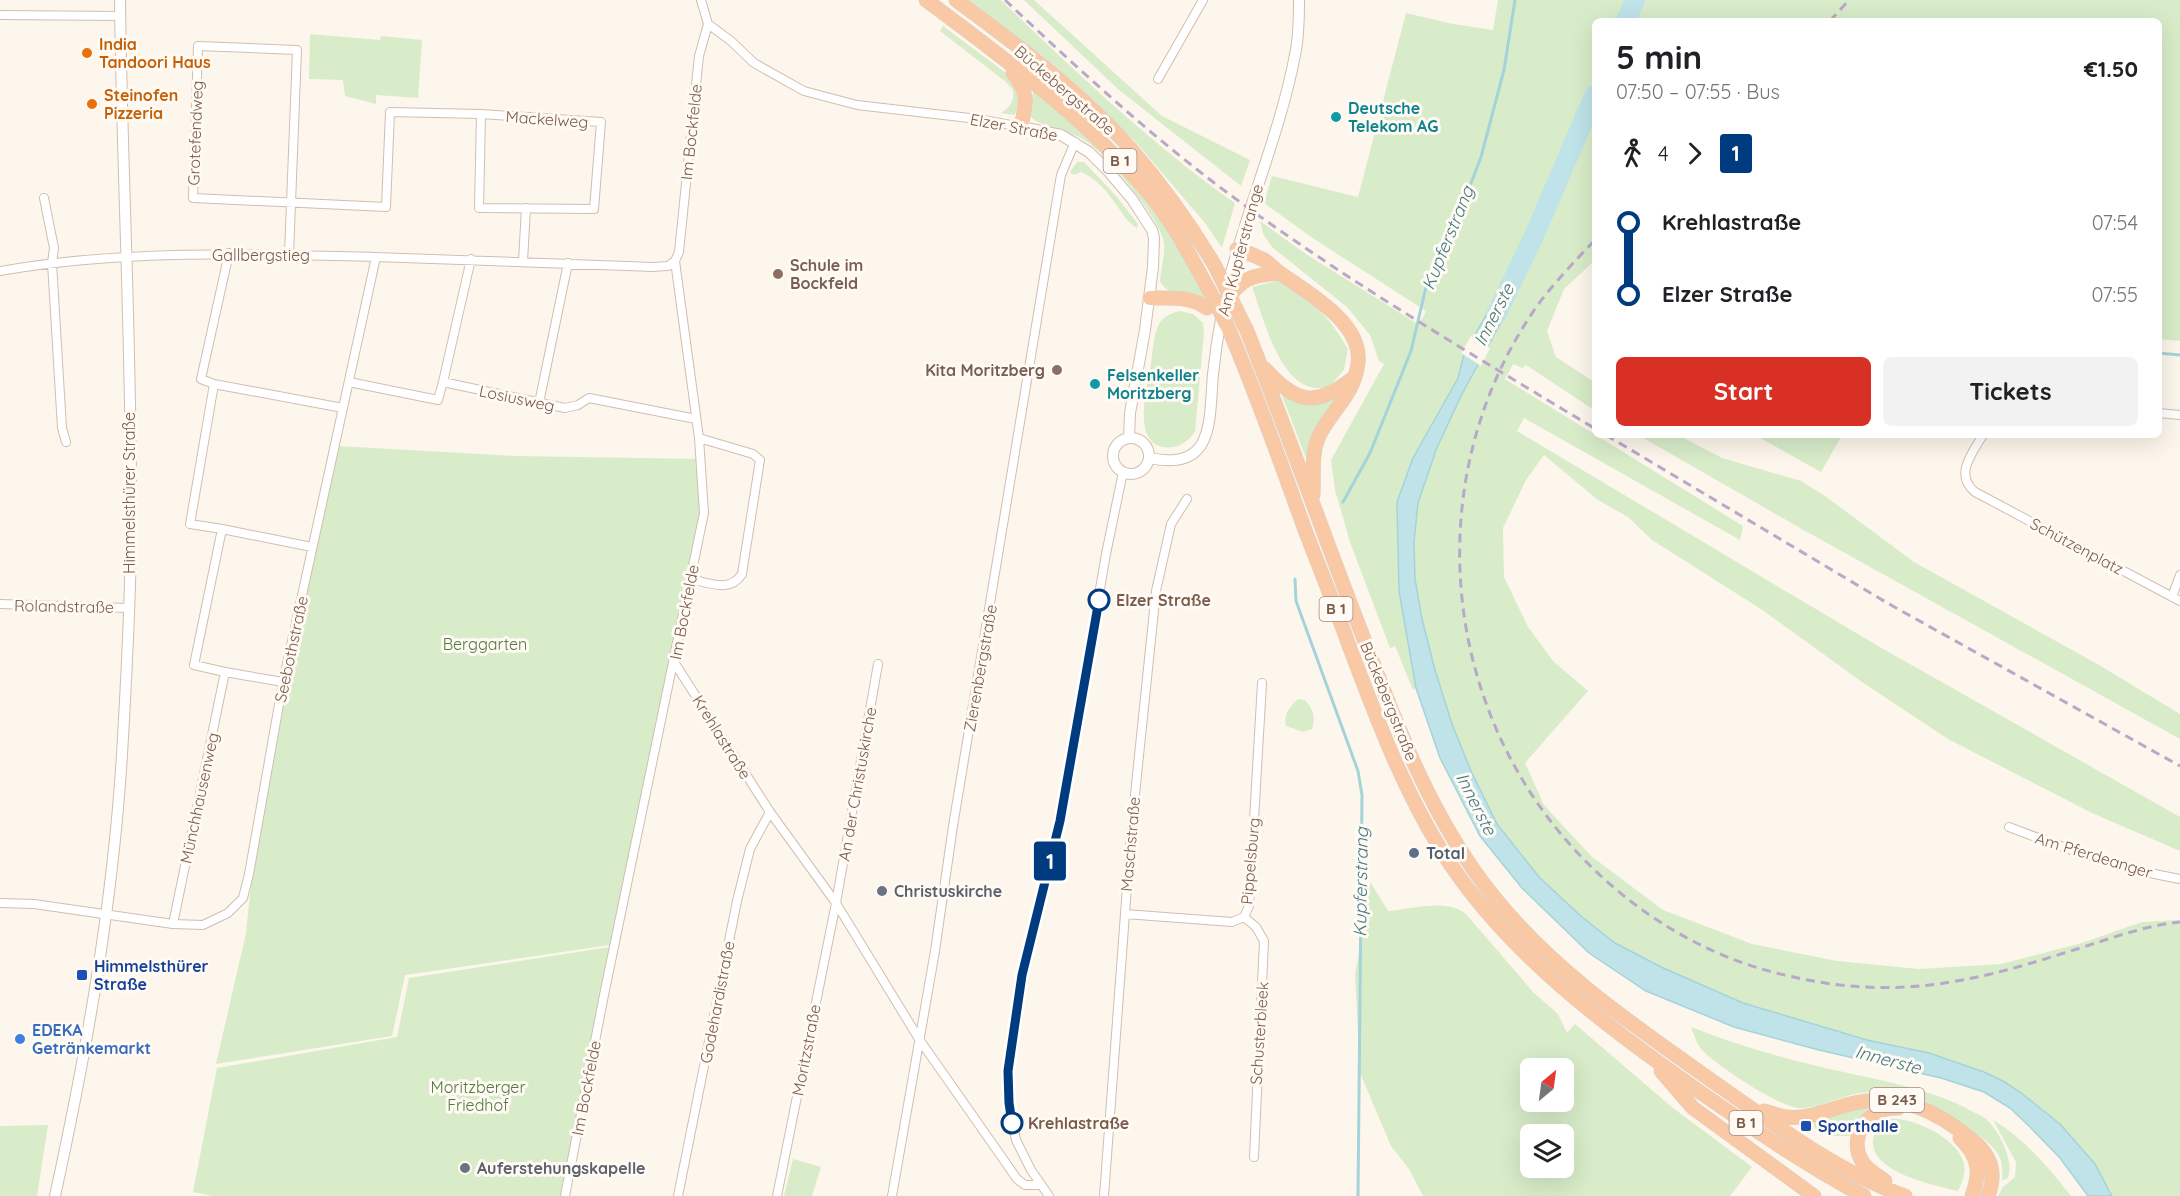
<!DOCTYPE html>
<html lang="en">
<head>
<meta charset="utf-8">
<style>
	body { margin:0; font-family:Quicksand,sans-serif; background:#f2f2f2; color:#202124; height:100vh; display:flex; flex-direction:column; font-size:22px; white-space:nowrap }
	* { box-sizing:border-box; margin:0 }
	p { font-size:20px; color:#757577 }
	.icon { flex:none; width:33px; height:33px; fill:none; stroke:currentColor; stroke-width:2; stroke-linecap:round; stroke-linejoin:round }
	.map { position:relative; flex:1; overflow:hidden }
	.sheet { position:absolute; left:1592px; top:18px; width:570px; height:420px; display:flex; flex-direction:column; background:#fff; border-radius:9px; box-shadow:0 6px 24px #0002 }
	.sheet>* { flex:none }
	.badge { padding:0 12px; border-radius:4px; font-size:21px; line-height:39px }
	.needle { width:39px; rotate:29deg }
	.buttons { position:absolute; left:1520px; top:1058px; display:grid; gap:12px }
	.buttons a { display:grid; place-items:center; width:54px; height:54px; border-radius:9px; background:#fff; box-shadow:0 6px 24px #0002; font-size:30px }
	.map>.badge { position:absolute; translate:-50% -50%; box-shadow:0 0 0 3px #fff }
	.legs { display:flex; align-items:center; gap:9px; height:66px; padding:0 24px; font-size:20px }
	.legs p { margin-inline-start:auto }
	.head { display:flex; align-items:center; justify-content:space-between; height:102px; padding:0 24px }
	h1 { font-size:33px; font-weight:700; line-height:45px }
	.action { display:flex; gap:12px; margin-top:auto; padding:12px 24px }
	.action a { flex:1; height:69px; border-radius:9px; background:#d93025; color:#fff; font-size:24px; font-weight:700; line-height:69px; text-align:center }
	.action a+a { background:#f2f2f2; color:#202124 }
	ul { padding:0 24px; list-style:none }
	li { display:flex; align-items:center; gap:21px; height:72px; font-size:22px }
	li i { display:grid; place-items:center; width:9px; height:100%; margin:0 8px; background:currentColor }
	li i::after { content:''; width:15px; height:15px; margin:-8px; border:4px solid; border-radius:50%; background:#fff }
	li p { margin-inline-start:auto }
	li:first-child i { background:linear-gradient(#0000 50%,currentColor 0) }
	li:last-child i { background:linear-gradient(currentColor 50%,#0000 0) }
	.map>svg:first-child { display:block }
	.green { fill:#d8ecc9; fill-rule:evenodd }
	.water { fill:#bfe3e8; stroke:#a5d3da; stroke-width:1.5 }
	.pier { fill:#fdf6ec }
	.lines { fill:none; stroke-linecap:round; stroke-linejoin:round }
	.stream { stroke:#a5d3da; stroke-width:3 }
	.river { stroke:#bfe3e8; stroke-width:20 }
	.minor-casing { stroke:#d1beb0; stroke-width:10 }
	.tertiary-casing { stroke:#d1beb0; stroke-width:12 }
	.trunk-casing { stroke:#dad1cd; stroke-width:15 }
	.minor { stroke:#fff; stroke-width:8 }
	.tertiary { stroke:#fff; stroke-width:10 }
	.trunk { stroke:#f9c8a4; stroke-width:14 }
	.rail { stroke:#b9a8c9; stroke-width:3; stroke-dasharray:9 6; stroke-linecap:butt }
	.trunk-bridge-casing { stroke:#dad1cd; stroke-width:15; stroke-linecap:butt }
	.trunk-bridge { stroke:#f9c8a4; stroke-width:14 }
	.line-1-casing { stroke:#fff; stroke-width:14 }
	.line-1 { stroke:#003b80; stroke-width:9 }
	.food-dot { fill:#e8710a; stroke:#fffaf3; stroke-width:2 }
	.culture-dot { fill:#0f9aa8; stroke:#fffaf3; stroke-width:2 }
	.education-dot { fill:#8d6e63; stroke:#fffaf3; stroke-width:2 }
	.stop-1-dot { fill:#fff; stroke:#003b80; stroke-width:3 }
	.service-dot { fill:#5c6f8a; stroke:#fffaf3; stroke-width:2 }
	.worship-dot { fill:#6b7280; stroke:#fffaf3; stroke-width:2 }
	.transit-dot { fill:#1a4fb4; stroke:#fffaf3; stroke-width:2 }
	.shop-dot { fill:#3f7fe0; stroke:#fffaf3; stroke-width:2 }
	.labels { text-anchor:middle; stroke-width:6; stroke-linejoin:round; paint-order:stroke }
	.shield { fill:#fffaf3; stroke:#a28b7f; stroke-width:1.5 }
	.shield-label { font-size:15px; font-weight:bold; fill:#7a5c4d }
	.food-label { font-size:16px; font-weight:bold; fill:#c56008; stroke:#fffaf3; text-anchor:start }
	.street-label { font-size:16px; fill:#7a5c4d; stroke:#fffaf3 }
	.culture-label { font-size:16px; font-weight:bold; fill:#0d838f; stroke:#fffaf3; text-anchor:start }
	.education-label { font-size:16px; font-weight:bold; fill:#785e54; stroke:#fffaf3; text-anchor:start }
	.stop-label { font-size:16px; font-weight:bold; fill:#7a5c4d; stroke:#fffaf3; text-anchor:start }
	.park-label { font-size:16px; fill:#537a41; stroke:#fffaf3 }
	.service-label { font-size:16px; font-weight:bold; fill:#4e5e75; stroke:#fffaf3; text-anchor:start }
	.worship-label { font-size:16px; font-weight:bold; fill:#5b616d; stroke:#fffaf3; text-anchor:start }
	.transit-label { font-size:16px; font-weight:bold; fill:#164399; stroke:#fffaf3; text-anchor:start }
	.shop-label { font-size:16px; font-weight:bold; fill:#366cbe; stroke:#fffaf3; text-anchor:start }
	.water-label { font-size:18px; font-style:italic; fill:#437c86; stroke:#fffaf3 }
</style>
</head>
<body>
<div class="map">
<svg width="2180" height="1196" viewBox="0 0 2180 1196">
	<rect width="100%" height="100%" fill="#fdf6ec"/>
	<!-- green -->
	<path class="green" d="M969,0H1001C1075,71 1151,144 1235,203L1222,248L1205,223L1134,140L1053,65Z
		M1024,0H1034L1162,116L1250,160L1241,186L1119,90Z
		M1498,0H2180V341L2159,339L2158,21H1594V261L1564,289L1547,331L1556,357L1594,382V410L1526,365L1522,368L1513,364L1505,379L1743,526L1740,540L1524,418L1517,431L1878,646L2180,817V851L2092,813L1948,739L1862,682L1761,609L1652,540L1628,517L1598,500L1544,455L1526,480L1503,528L1504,577L1528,627L1553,661L1588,691L1525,763L1544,805L1591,856L1663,910L1752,944L1837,961L1919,969L2001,964L2082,943L2142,922L2180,920V1196H2112L2110,1189L2020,1092L2003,1081L1984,1072L1929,1053L1867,1040L1743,1003L1661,967L1615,943L1582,917L1539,877L1497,824L1471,771L1452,724L1435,670L1422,619L1415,579L1414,542L1418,503L1436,450L1461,396L1515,296L1513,257L1501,289L1464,354L1458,377L1413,458L1399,591L1416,688L1413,690L1395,646L1390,648L1350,542L1335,490L1331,460L1384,364L1379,361L1370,335L1347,307L1272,247L1263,234L1260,221L1306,254L1419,325L1426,311L1314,239L1264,203L1272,176L1358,197L1406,13L1453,24L1493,30Z
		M943,26L1010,76L1016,85L1020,107L1014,115L1001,113C1011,106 1014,102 1013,90L1006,82L940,31Z
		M310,34L380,40L381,36L422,40L418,98L376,95V104L345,96L343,80L309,79Z
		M1026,82C1057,110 1091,136 1119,166C1156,205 1182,250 1207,297L1206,299C1191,297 1167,296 1160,281C1161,269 1165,255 1164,243C1161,219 1107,155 1086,141C1069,129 1045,130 1031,117L1033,92Z
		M1077,162H1084L1117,197L1138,224L1137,228C1128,223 1123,214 1117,206C1107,191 1097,179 1081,172L1074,175L1070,172Z
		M1280,280C1313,301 1329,316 1348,349L1344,370L1329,387C1325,387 1319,389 1315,388C1278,383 1263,316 1252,287Z
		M1180,311L1193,314L1203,323L1204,333L1195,432C1186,443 1178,449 1163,447C1131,441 1148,384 1151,363C1153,352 1153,337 1158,326C1162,317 1171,313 1180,311Z
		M1281,393C1308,407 1311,405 1338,395L1309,466Z
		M1638,435H1678L1722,458L1801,481L1825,496L1914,562L2099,665L2180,714V739L1800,528Z
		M1755,435H1842L1821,472Z
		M338,446L516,456L702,459L705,496L610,945L405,975L392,1036L216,1064L246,933L252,875L288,682Z
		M1298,699L1305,700C1313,709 1316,717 1312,729L1303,732L1286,726C1283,714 1290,707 1298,699Z
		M1371,883L1388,911C1412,909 1446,898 1466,914L1533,992L1558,1014L1567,1033L1575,1024L1673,1108L1752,1167L1730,1196H1423L1409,1169L1391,1146L1360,1073L1355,974L1362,936L1359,910L1364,892ZM1530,1068H1563V1101H1530ZM1530,1134H1563V1167H1530Z
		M610,947L560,1196H213L193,1192L217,1068L397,1037L409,978Z
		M1691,1027C1732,1043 1774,1056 1817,1066C1866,1078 1920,1085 1966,1108C1972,1112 1980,1114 1986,1119C1999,1130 2016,1164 2007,1179L2002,1180C2002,1173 2003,1165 2000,1158C1994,1145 1982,1138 1971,1130C1940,1108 1910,1091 1871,1092C1846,1092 1820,1109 1800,1108C1780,1108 1718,1066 1703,1051C1697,1046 1694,1034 1691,1027Z
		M1869,1107L1856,1123L1852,1136H1829L1828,1133L1821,1128L1819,1131L1814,1127L1813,1120L1843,1110Z
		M1890,1119C1913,1117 1959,1139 1964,1164C1966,1173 1962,1183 1958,1191C1935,1185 1870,1173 1873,1140C1874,1130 1882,1123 1890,1119Z
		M1993,1120C2025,1139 2048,1167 2071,1196H1998L2003,1187L2015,1177L2016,1162Z
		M48,1125L37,1196H0V1126Z
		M793,1159L821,1167L812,1196H784Z"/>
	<!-- water -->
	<path class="water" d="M1501,289L1515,296L1461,396L1436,450L1418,503L1414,542L1415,579L1422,619L1435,670L1452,724L1471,771L1497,824L1539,877L1582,917L1615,943L1661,967L1743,1003L1867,1040L1929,1053L1984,1072L2003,1081L2020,1092L2060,1124L2095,1164L2112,1196H2088L2060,1158L2029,1126L2010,1108L1984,1092L1941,1078L1819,1050L1734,1027L1646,991L1589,953L1522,888L1480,836L1440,758L1416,688L1399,591L1397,502L1413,458L1458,378L1464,354Z"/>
	<!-- pier -->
	<path class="pier" d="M1471,336L1490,348L1481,366L1461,353Z"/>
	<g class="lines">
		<!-- stream -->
		<path class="stream" d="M2158,353L2180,355
			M1343,502L1370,453L1411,351L1426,287L1448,244L1481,157L1504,70L1515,0
			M1295,579L1296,601L1358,771L1362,795L1358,1196"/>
		<!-- river -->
		<path class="river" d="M1626,21L1635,0
			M1496,315L1534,236L1594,96"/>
		<defs>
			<path id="minor" d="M701,0L708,24L731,41L754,63L804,91L857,105L978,119L1021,127
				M0,15L120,16
				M1158,79L1203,0
				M44,198L54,248L52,263L62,428L66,442
				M289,254L297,50L198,46L193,198L386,207L390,112L481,114L601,122L594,209L479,208L481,114
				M523,261L526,208
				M0,271C124,249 250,254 375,257C468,260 560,263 652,267L668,266L675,261
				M349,382L438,400L443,382L565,408L578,405L589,398L696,419
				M443,382L471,259
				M214,384L201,379L229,253
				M539,403L568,263
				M2158,413L2180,415
				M1983,435C1972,453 1954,475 1975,492L2180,601
				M222,529L190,524L214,384L343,408
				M691,579C709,583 730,593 742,574L760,460L753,454L699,438
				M2172,597L2180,575
				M0,604L129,608
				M674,662L770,812L836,903L919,1039L1001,1156L1017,1179L1025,1185H1040
				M225,672L194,665L222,529L312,547
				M2009,827C2064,848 2122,869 2180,879
				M0,903L34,904L173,924L203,925L228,913L243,898L249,874L283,682L376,257
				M1125,914L1232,922L1244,917L1249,906L1262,683
				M1244,917L1256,927L1264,941L1254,1157
				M173,924L225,672L283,682
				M565,1196L604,995L704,513L699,438L675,261L679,252L699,56L708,24
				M678,1196L737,901L750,849L770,812
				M777,1196L836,903L878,664
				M892,1196L935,951L953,826L1061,175L1075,142
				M1049,1196L1031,1170L1016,1140L1009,1103L1008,1071L1022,975L1060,821L1106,554L1123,472
				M1104,1196L1131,833L1156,591L1171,524L1187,499"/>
			<path id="tertiary" d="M1021,127L1061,135L1089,152L1109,172L1132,199L1152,230L1154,238L1153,267L1145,330L1130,413L1129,438
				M1226,292C1245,213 1280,134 1295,55C1299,37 1299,18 1299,0
				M1113 456a18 18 0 1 1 36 0a18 18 0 1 1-36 0Z
				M1149,458C1215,472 1209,421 1213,374C1215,354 1218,334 1222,314
				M55,1196C88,1045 115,891 123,737C127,666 131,596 131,525C132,350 122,175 120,0"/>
			<path id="trunk" d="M926,0C1006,60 1088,119 1152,197C1175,226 1192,259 1209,290
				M956,0C1017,45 1080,92 1130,148C1162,185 1190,224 1215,266
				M1013,73C1030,95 1026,102 1021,127
				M1237,249C1245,252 1254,255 1262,259C1269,262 1274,269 1280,273C1308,293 1363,323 1358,363C1354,396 1332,409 1319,436C1311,454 1314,476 1313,495
				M1150,298C1170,298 1190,296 1207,308
				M1223,303C1243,279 1248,275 1280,273
				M1227,325C1256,392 1280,461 1305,530C1319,567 1334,603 1347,640C1374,712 1401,785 1441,850C1507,955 1608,1027 1707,1097C1758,1132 1809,1167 1864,1196
				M1247,331C1287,431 1323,533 1362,634C1397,726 1431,819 1494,897C1552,969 1626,1020 1701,1073C1761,1115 1836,1172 1905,1196
				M1265,369C1296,403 1315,408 1352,379
				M1661,1071L1693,1108L1814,1196
				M1764,1111C1772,1113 1779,1116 1786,1117C1809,1120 1832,1108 1854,1103C1900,1093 1937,1111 1972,1140C1991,1155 1997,1173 1988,1196
				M1960,1138C1979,1157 1981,1172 1972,1196
				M1885,1181C1877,1175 1869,1171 1863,1163C1846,1137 1869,1106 1898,1108"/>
		</defs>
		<!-- minor casing -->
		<use href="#minor" class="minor-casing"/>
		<!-- tertiary casing -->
		<use href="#tertiary" class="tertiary-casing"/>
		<!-- trunk casing -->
		<use href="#trunk" class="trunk-casing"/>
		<!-- minor -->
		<use href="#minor" class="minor"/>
		<!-- tertiary -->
		<use href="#tertiary" class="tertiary"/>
		<!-- trunk -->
		<use href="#trunk" class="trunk"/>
		<!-- rail -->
		<path class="rail" d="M1005,0C1073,64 1142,128 1217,185C1337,275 1466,351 1594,428
			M1830,21L1849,0
			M1594,241C1574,262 1554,283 1537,306C1412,485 1442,731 1602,877C1654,925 1719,961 1789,976C1891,1000 1967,984 2064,953C2102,942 2140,926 2180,922
			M1606,435L1889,604L2180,766"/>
		<defs>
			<path id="trunk-bridge" d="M1215,266L1247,331
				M1209,290L1227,325"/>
		</defs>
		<!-- trunk-bridge casing -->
		<use href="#trunk-bridge" class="trunk-bridge-casing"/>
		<!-- trunk-bridge -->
		<use href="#trunk-bridge" class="trunk-bridge"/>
	</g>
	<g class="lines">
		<defs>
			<path id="line-1" d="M1012,1123L1009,1103L1008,1071L1022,975L1060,821L1099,600"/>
		</defs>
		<!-- line-1 casing -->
		<use href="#line-1" class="line-1-casing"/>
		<!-- line-1 -->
		<use href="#line-1" class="line-1"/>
	</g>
	<!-- markers -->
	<g class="food-dot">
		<circle cx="87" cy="53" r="6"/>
		<circle cx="92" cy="104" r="6"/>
	</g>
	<g class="culture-dot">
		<circle cx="1336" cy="117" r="6"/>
		<circle cx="1095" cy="384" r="6"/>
	</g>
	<g class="education-dot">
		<circle cx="778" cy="274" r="6"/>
		<circle cx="1057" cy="370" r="6"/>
	</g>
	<g class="stop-1-dot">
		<circle cx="1099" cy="600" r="10"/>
		<circle cx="1012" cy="1123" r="10"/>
	</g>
	<circle class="service-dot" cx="1414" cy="853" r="6"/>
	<g class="worship-dot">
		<circle cx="882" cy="891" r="6"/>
		<circle cx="465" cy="1168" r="6"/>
	</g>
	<g class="transit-dot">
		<rect x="76" y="969" width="12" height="12" rx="3"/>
		<rect x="1800" y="1120" width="12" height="12" rx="3"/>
	</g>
	<circle class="shop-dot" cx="20" cy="1039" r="6"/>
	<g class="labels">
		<!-- shield labels -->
		<g class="shield">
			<rect x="1103.5" y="149" width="33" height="24" rx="4.5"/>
			<rect x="1319.5" y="597" width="33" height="24" rx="4.5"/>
			<rect x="1870" y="1088" width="54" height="24" rx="4.5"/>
			<rect x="1729.5" y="1111" width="33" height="24" rx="4.5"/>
		</g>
		<g class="shield-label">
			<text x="1120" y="166">B 1</text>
			<text x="1336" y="614">B 1</text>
			<text x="1897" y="1105">B 243</text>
			<text x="1746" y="1128">B 1</text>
		</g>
		<!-- food labels -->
		<g class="food-label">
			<text x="99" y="50">India<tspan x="99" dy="18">Tandoori Haus</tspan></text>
			<text x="104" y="101">Steinofen<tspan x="104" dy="18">Pizzeria</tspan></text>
		</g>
		<!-- street labels -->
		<g class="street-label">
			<text transform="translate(1065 90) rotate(41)" y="6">Bückebergstraße</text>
			<text transform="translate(547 119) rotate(4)" y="6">Mackelweg</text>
			<text transform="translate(1014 127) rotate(11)" y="6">Elzer Straße</text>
			<text transform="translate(691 132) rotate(-84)" y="6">Im Bockfelde</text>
			<text transform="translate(195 133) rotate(-88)" y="6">Grotefendweg</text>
			<text transform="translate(1240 250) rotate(-75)" y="6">Am Kupferstrange</text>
			<text x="261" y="261">Gallbergstieg</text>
			<text transform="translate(517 398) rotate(12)" y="6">Losiusweg</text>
			<text transform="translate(129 493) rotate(-90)" y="6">Himmelsthürer Straße</text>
			<text transform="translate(2077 546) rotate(28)" y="6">Schützenplatz</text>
			<text transform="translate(64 606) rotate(1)" y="6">Rolandstraße</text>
			<text transform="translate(684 612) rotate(-79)" y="6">Im Bockfelde</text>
			<text transform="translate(291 649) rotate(-78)" y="6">Seebothstraße</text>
			<text transform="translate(980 668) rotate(-80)" y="6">Zierenbergstraße</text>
			<text transform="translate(1389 701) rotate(68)" y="6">Bückebergstraße</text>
			<text transform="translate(722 737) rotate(58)" y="6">Krehlastraße</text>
			<text transform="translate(857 784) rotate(-80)" y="6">An der Christuskirche</text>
			<text transform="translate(199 798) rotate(-78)" y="6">Münchhausenweg</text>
			<text transform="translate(1130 844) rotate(-85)" y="6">Maschstraße</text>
			<text transform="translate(2094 855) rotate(17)" y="6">Am Pferdeanger</text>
			<text transform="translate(1250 861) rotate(-85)" y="6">Pippelsburg</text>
			<text transform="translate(717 1002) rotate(-79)" y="6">Godehardistraße</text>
			<text transform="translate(1259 1033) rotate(-86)" y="6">Schusterbleek</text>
			<text transform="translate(806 1050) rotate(-79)" y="6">Moritzstraße</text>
			<text transform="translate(586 1088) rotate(-79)" y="6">Im Bockfelde</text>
		</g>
		<!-- culture labels -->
		<g class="culture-label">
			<text x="1348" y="114">Deutsche<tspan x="1348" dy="18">Telekom AG</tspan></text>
			<text x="1107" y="381">Felsenkeller<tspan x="1107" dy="18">Moritzberg</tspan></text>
		</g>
		<!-- education labels -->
		<g class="education-label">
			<text x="790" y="271">Schule im<tspan x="790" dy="18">Bockfeld</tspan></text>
			<text x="1045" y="376" text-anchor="end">Kita Moritzberg</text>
		</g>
		<!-- stop labels -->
		<g class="stop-label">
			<text x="1116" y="606">Elzer Straße</text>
			<text x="1028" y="1129">Krehlastraße</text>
		</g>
		<!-- park labels -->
		<g class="park-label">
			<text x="485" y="650">Berggarten</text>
			<text x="478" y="1093">Moritzberger<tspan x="478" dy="18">Friedhof</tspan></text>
		</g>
		<!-- service labels -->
		<g class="service-label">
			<text x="1426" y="859">Total</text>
		</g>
		<!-- worship labels -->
		<g class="worship-label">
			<text x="894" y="897">Christuskirche</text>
			<text x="477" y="1174">Auferstehungskapelle</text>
		</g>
		<!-- transit labels -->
		<g class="transit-label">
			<text x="94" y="972">Himmelsthürer<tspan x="94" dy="18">Straße</tspan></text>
			<text x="1818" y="1132">Sporthalle</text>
		</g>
		<!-- shop labels -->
		<g class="shop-label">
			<text x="32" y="1036">EDEKA<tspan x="32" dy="18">Getränkemarkt</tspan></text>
		</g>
		<!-- water labels -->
		<g class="water-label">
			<text transform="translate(1448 238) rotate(-68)" y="6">Kupferstrang</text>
			<text transform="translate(1494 315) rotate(-63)" y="6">Innerste</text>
			<text transform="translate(1476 804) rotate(63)" y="6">Innerste</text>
			<text transform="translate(1361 882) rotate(-89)" y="6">Kupferstrang</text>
			<text transform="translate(1888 1060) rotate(15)" y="6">Innerste</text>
		</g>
	</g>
</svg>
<div class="buttons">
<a><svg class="needle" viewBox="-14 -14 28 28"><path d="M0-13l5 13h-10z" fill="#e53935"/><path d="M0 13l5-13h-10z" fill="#757577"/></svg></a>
<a><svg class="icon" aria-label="layers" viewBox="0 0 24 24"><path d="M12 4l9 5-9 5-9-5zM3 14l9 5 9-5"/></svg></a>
</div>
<b class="badge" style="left:1050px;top:861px;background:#003b80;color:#fff">1</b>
<section class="sheet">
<div class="head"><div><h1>5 min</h1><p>07:50 – 07:55 · Bus</p></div><b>€1.50</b></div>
<div class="legs"><svg class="icon" aria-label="walk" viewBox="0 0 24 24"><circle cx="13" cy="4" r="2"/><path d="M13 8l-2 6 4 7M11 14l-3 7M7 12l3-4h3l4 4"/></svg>4<svg class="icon" aria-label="forward" viewBox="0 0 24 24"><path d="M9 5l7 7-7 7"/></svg><b class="badge" style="background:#003b80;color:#fff">1</b></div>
<ul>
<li><i style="color:#003b80"></i><b>Krehlastraße</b><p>07:54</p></li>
<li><i style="color:#003b80"></i><b>Elzer Straße</b><p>07:55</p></li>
</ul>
<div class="action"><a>Start</a><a>Tickets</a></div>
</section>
</div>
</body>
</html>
